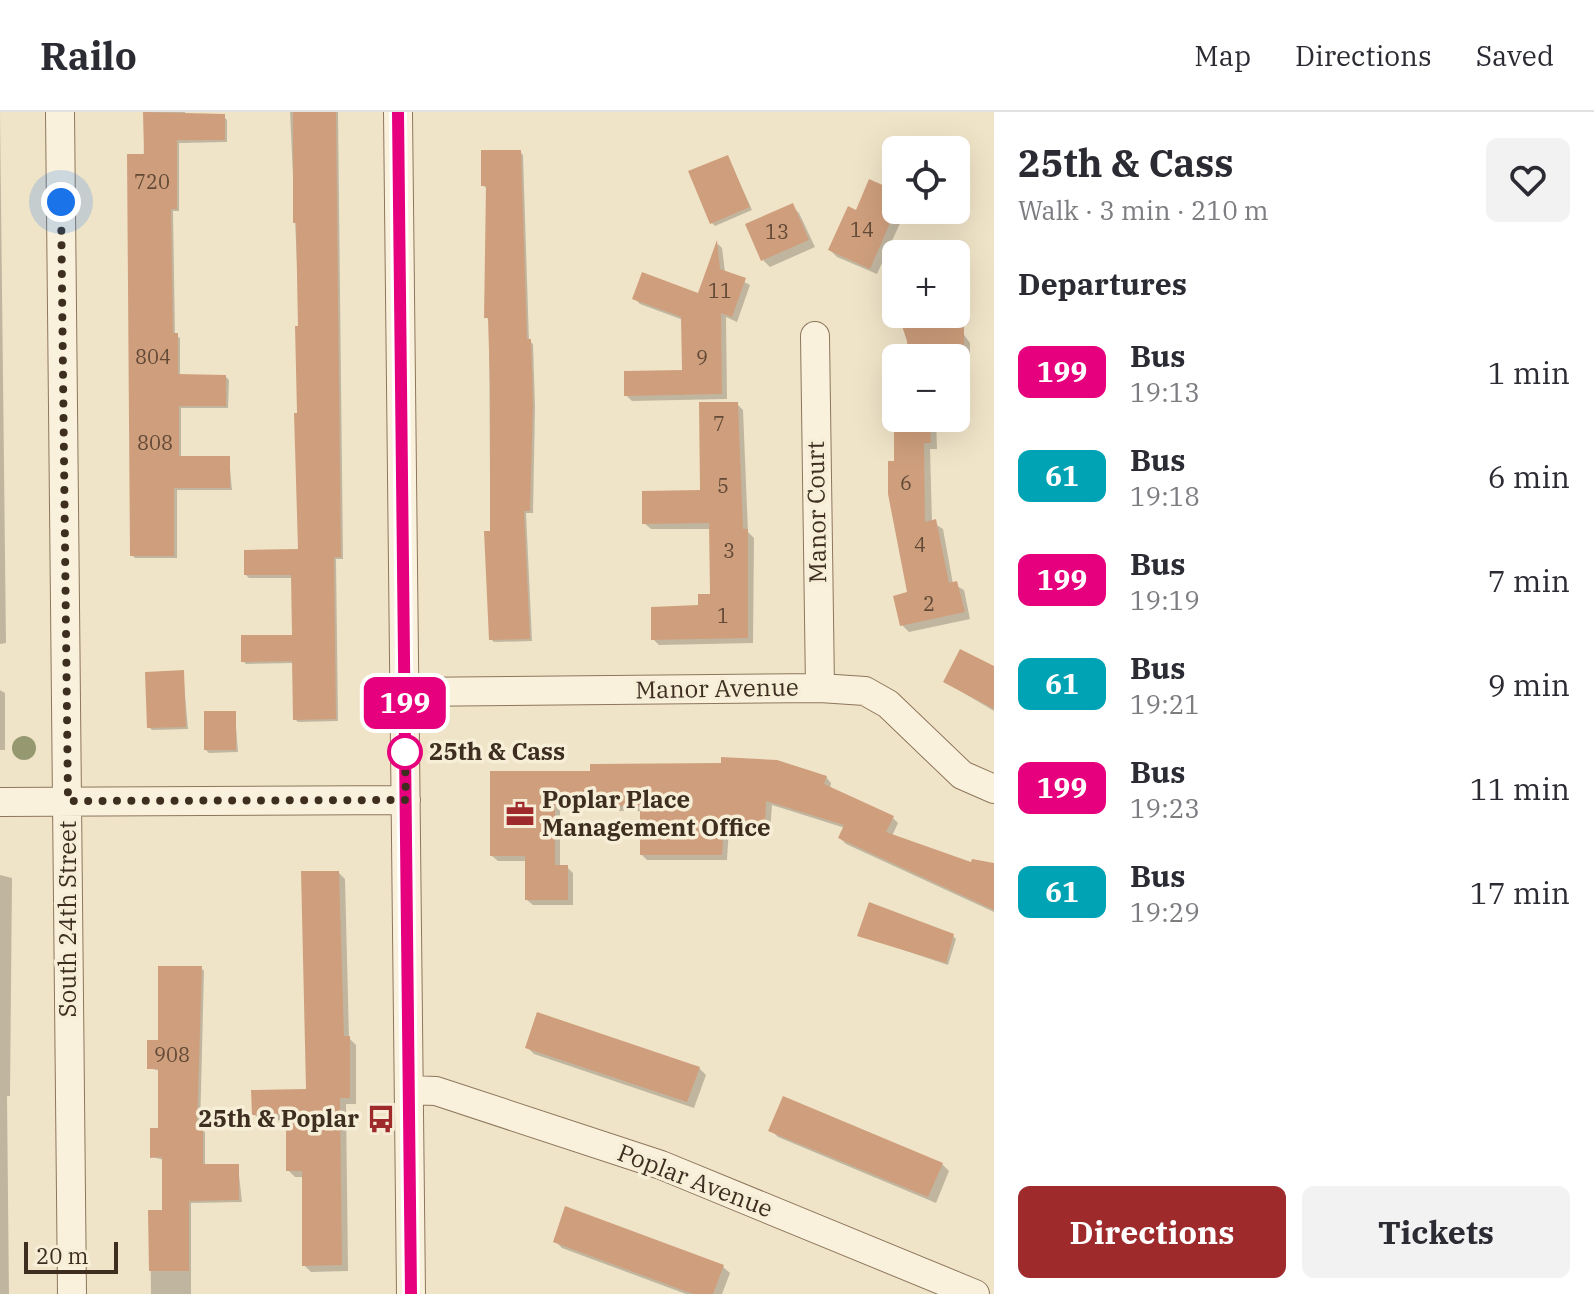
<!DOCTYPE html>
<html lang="en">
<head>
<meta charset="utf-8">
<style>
	body { margin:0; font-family:"IBM Plex Serif",serif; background:#f2f2f3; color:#2b2b33; height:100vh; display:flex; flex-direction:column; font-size:30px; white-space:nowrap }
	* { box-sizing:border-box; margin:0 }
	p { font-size:26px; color:#7c7c81 }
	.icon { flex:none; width:44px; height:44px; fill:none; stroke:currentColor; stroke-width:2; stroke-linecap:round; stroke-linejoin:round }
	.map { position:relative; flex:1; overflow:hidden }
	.details { display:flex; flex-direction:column; background:#fff; width:600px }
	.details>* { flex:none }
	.badge { padding:0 16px; border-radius:12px; font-size:28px; line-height:52px }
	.tools { position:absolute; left:882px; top:24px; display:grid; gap:16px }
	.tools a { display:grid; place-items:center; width:88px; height:88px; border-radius:12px; background:#fff; box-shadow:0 8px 32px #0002; font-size:40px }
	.scale { position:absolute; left:24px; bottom:20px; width:94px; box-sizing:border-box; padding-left:8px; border:4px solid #3d2e20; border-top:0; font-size:22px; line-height:28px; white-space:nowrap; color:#3d2e20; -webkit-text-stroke:6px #f7eed8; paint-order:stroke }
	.you { position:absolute; width:40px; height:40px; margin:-20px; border:6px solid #fff; border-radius:50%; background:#1a73e8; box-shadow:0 0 0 12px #1a73e833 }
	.map>.badge { position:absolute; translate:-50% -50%; box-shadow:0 0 0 4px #fff }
	h2 { padding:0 24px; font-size:30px; line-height:72px }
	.round { display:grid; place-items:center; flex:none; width:84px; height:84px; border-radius:12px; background:#f2f2f3 }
	.headline { display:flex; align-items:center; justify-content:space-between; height:136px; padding:0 24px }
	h1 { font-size:38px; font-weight:800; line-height:60px }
	.primary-button { display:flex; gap:16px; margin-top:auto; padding:16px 24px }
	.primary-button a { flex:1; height:92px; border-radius:12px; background:#9e2a2b; color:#fff; font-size:32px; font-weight:800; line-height:92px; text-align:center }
	.primary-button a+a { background:#f2f2f3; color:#2b2b33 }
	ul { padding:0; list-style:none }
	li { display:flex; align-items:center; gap:24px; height:104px; padding:0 24px }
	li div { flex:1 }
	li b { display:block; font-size:30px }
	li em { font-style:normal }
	li .badge { min-width:88px; font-weight:700; text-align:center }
	header { display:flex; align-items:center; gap:48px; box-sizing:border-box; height:112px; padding:0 40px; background:#fff; border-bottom:2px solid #e1e1e2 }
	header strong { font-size:38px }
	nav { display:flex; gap:44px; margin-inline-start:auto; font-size:28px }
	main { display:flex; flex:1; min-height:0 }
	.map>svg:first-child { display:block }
	.shadow { fill:#0003 }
	.building { fill:#cf9f7d }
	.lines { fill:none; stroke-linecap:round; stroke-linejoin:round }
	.street-casing { stroke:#8d765c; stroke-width:30 }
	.street { stroke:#faf1dc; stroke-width:28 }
	.tree { fill:#96986f }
	.line-casing { stroke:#fff; stroke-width:18 }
	.line { stroke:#e6007e; stroke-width:12 }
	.walk { stroke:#3d2e20; stroke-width:8; stroke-dasharray:0 14.4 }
	.stop-dot { fill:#fff; stroke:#e6007e; stroke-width:4 }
	.labels { text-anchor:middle; stroke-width:7; stroke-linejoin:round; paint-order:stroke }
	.number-label { font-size:20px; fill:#624a37 }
	.street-label { font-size:24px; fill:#3d2e20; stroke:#f7eed8 }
	.stop-label { font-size:24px; font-weight:bold; fill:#3d2e20; stroke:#f7eed8; text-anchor:start }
	.poi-label { font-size:24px; font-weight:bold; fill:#3d2e20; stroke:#f7eed8; text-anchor:start }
</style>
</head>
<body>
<header>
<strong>Railo</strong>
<nav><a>Map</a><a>Directions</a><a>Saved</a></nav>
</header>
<main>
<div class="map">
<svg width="994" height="1182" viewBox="0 0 994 1182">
	<rect width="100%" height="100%" fill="#f0e4c8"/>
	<!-- shadow -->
	<path class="shadow" d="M0,0L6,531L0,532Z
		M145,0H185L186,5H224L227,8V30L179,31V99H173L175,223L180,226V264L226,265L229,268L228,296H181V346H229L232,378H177V446H135L132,443Z
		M290,0H338L343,447H336L338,609L298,610L295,607L294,551L246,552L243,549L294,525L293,466H249L246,463L300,439V216Z
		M520,40L523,43L529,229L533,232L535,295L533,401H526L532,529L494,530L491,527L489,208L486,205V76L483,73Z
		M728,45L752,98L715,114L712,111Z
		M896,81V98H906L877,162L837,145L830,138L857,101Z
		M792,94L799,101L815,135L770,155L763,148Z
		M718,132L722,136L725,160L750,173L737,210L726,205L727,287L632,289L626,283L684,260L683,208L640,192L634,186L700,183Z
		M896,171V192L889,173Z
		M900,202H949L970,231V261L959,262V272H956V246H910L909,229Z
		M896,289V306H936L937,337H930L932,410L943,417L953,472L964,478L970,507L909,520L902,513L910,482L896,351Z
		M737,292L743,298L748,420L754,426L753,531L659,533L653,527L712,484L711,417H651L644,411L702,380Z
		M994,556V599L945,570Z
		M183,560L188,617L152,618L149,615Z
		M0,578L5,581V638H0Z
		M235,601L238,640L209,641L206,638Z
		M492,661L826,665L831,671L830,677L892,705L898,711L892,724L973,753H994V800L846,732L840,726L845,716L772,693L770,719L729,716L727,748H647L642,743V699H560V755H567L573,761V793H533L527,788V749H498L492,744Z
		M339,761L345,767L349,926L356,933V992H346L348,1159L311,1160L304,1153V1065H295L288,1058V1008L261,1009L254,1002L308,979Z
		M0,763L12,766L10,984H7L9,1182H0Z
		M859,823L953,824L956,827L948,853Z
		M201,856L204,859L200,1017L205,1020V1054H238L242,1090L191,1091V1182H151L150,1100H164V1048L152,1045L160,1018V959L149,956Z
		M527,935L699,956L706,963L694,996L534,942Z
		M771,1018L942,1052L949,1059L936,1091L778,1025Z
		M555,1129L722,1154L730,1161L722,1182H686L562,1136Z"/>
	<!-- building -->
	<path class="building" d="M143,0L225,2V28H177V97H171L173,221H178V262L226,263V294H179V344H230V376H174V444H130L127,42H144Z
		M293,0H336L341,445H334L336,607L293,608L292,549L241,550V523H292L291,463H244V438L298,437L294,301H297L295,214H298L296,111H293Z
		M481,38H521L527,227H531L533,291L530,399H524L530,527L489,528L484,419H490V272L488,206H484L486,74H481Z
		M728,43L750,95L710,112L688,59Z
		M869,67L896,79V97L870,157L828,138L848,94L856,98Z
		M793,91L809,128L761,149L745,112Z
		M717,128L720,157L746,166L732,205L721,201L722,282L624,284V259L682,258L681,205L632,187L642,160L698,181Z
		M898,202H964V246H908L907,229Z
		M699,290H738L743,417H748V526L651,528V495L698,493V482H710L709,411L642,412V379L700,378Z
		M894,306H930L931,331H924L925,410L936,407L949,471L957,469L965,500L900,514L893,484L907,480L888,382V349H894Z
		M960,537L994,554V597L943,570Z
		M184,558L186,615L147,616L145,560Z
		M204,599H236V638H204Z
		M721,645L777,648L827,664L824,672L894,704L886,720L971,750L972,747L994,751V798L838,726L844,713L766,689L765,714L724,711L722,743H640V694H555V753H568V788H525V744H490V659H590V652L721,651Z
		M301,759H339L344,924H350V986H340L342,1153L302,1154V1059H286V1002L252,1003L251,978L306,977Z
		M869,790L954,822L946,851L857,824Z
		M158,854H202L197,1015H203V1052H239V1088L189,1089V1159H149L148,1098H162V1045L150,1046V1016H158V957H147V928H158Z
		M537,900L700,955L687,990L525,936Z
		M783,984L943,1051L928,1085L768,1019Z
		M565,1094L724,1153L713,1182H693L553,1130Z"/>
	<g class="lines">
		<defs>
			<path id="street" d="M60,0L72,1182
				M398,0L411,1182
				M815,224L820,576
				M405,580L820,576L865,579L888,592L962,663L994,677
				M0,690L406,688
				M409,978L436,979L661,1053L975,1182"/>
		</defs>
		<!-- street casing -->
		<use href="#street" class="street-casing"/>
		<!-- street -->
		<use href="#street" class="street"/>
	</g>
	<!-- trees -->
	<circle class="tree" cx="24" cy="636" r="12"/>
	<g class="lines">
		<defs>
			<path id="line" d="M398,0L411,1182"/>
		</defs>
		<!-- line casing -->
		<use href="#line" class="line-casing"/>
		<!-- line -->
		<use href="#line" class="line"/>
		<!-- walk -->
		<path class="walk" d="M61,90L68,689L406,688L405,640"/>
	</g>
	<!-- icons -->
	<defs>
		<symbol id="office-bare" viewBox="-9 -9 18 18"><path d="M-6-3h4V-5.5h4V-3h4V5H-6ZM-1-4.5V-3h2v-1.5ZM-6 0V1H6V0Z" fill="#9e2a2b" stroke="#f7eed8" stroke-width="2.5" paint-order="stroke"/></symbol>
		<symbol id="bus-bare" viewBox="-9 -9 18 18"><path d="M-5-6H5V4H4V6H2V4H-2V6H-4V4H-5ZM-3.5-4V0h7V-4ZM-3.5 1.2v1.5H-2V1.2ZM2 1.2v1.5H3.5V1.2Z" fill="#9e2a2b" stroke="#f7eed8" stroke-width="2.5" paint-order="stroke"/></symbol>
	</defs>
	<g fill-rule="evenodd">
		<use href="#office-bare" x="500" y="682" width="40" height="40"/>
		<use href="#bus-bare" x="361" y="987" width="40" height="40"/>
	</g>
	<!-- markers -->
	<circle class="stop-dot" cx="405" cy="640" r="16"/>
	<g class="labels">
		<!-- number labels -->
		<g class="number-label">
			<text x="152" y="77">720</text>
			<text x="862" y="125">14</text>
			<text x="777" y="127">13</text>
			<text x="720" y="186">11</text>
			<text x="153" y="252">804</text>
			<text x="702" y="253">9</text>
			<text x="719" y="319">7</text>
			<text x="155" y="338">808</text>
			<text x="906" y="378">6</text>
			<text x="723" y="381">5</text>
			<text x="920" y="440">4</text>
			<text x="729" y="446">3</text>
			<text x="929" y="499">2</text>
			<text x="723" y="511">1</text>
			<text x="172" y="950">908</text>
		</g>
		<!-- street labels -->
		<g class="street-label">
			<text transform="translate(817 400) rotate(-91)" y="8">Manor Court</text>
			<text transform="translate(717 577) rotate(-1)" y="8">Manor Avenue</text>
			<text transform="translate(68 807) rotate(-90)" y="8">South 24th Street</text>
			<text transform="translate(695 1069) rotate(21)" y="8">Poplar Avenue</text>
		</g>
		<!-- stop labels -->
		<g class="stop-label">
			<text x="429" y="648">25th &amp; Cass</text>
		</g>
		<!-- poi labels -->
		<g class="poi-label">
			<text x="542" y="696">Poplar Place<tspan x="542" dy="28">Management Office</tspan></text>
			<text x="359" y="1015" text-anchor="end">25th &amp; Poplar</text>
		</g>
	</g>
</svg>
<div class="tools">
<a><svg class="icon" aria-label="locate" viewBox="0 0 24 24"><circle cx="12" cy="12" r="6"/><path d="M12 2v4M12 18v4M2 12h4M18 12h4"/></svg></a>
<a>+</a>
<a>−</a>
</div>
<div class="scale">20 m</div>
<div class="you" style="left:61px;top:90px"></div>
<b class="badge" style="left:405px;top:591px;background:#e6007e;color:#fff">199</b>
</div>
<section class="details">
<div class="headline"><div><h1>25th &amp; Cass</h1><p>Walk · 3 min · 210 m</p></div><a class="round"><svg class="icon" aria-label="heart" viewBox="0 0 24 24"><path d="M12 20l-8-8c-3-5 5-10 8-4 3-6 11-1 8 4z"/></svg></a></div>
<h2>Departures</h2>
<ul>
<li><span class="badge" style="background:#e6007e;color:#fff">199</span><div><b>Bus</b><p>19:13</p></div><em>1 min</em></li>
<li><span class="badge" style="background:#00a3b4;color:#fff">61</span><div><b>Bus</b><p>19:18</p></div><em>6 min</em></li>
<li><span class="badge" style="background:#e6007e;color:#fff">199</span><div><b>Bus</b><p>19:19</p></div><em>7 min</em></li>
<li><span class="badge" style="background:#00a3b4;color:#fff">61</span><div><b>Bus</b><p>19:21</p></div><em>9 min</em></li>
<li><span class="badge" style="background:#e6007e;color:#fff">199</span><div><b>Bus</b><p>19:23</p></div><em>11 min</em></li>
<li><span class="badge" style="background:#00a3b4;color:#fff">61</span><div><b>Bus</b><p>19:29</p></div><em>17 min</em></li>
</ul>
<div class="primary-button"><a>Directions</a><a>Tickets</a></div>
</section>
</main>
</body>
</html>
